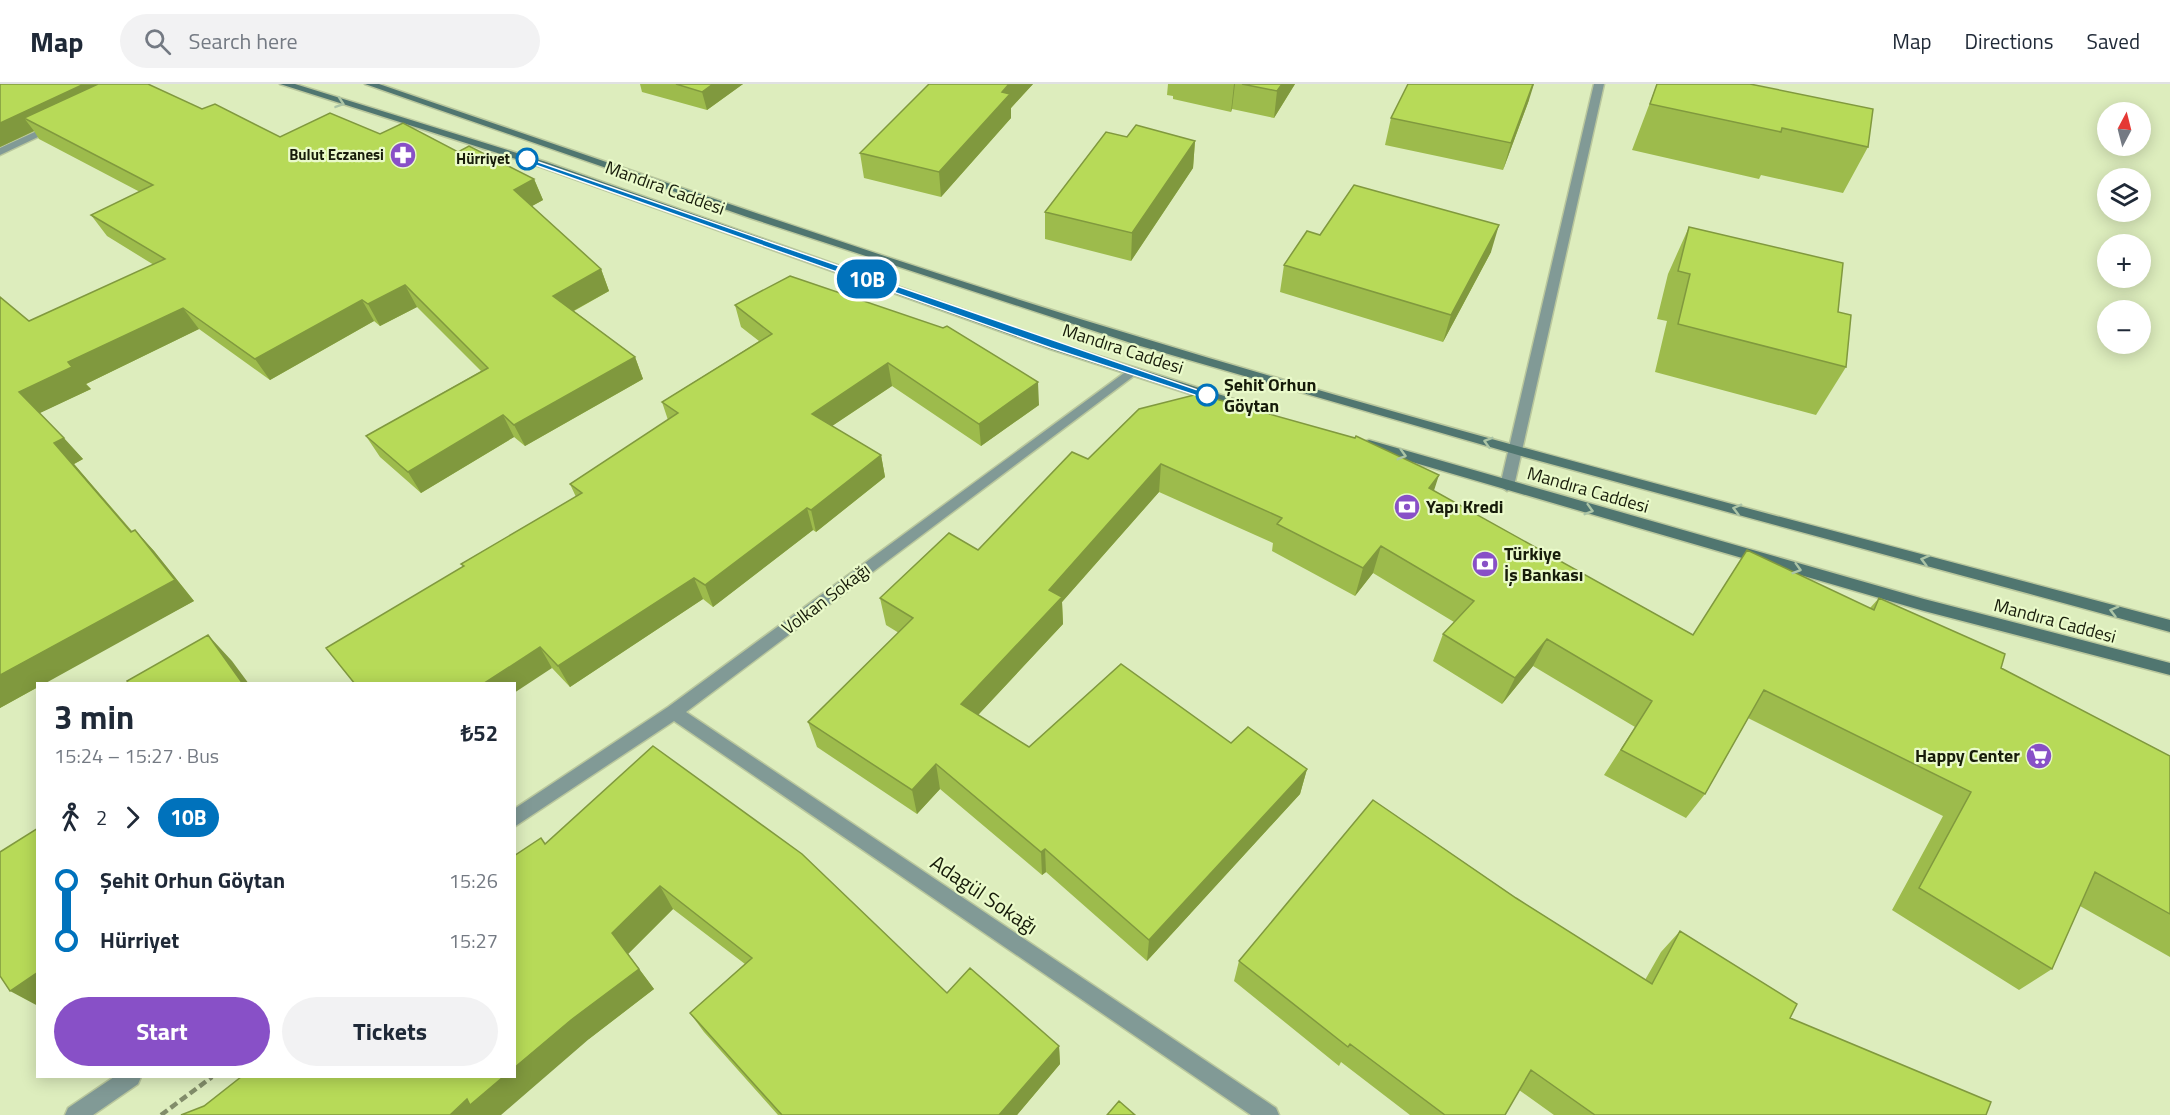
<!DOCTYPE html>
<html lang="en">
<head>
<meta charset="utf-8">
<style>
	body { margin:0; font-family:"Titillium Web",sans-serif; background:#f2f2f3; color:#1f2937; height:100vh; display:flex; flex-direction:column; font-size:22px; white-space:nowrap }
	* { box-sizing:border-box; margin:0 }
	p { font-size:20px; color:#747a83 }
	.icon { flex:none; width:33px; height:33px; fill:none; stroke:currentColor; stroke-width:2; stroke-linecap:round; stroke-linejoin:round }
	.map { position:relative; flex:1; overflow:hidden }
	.drawer { position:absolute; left:36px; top:598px; width:480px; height:396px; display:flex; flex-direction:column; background:#fff; border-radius:0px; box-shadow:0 3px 15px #0003 }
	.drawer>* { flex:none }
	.badge { padding:0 12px; border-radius:20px; font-size:21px; line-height:39px }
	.needle { width:39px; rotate:7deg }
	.tools { position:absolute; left:2097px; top:18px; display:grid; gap:12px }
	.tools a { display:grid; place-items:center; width:54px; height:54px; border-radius:50%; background:#fff; box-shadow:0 3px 15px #0003; font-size:30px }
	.map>.badge { position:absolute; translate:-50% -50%; box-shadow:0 0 0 3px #fff }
	.legs { display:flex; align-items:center; gap:9px; height:66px; padding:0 18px; font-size:20px }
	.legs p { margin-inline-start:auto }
	.head { display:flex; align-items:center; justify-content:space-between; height:102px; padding:0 18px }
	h1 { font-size:33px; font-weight:700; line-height:45px }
	.action { display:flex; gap:12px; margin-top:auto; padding:12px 18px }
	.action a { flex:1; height:69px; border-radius:36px; background:#8850c7; color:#fff; font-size:24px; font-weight:700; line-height:69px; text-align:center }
	.action a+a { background:#f2f2f3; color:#1f2937 }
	ul { padding:0 18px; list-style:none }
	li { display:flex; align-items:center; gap:21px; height:60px; font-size:22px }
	li i { display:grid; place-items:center; width:9px; height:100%; margin:0 8px; background:currentColor }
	li i::after { content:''; width:15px; height:15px; margin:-8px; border:4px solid; border-radius:50%; background:#fff }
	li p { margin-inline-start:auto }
	li:first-child i { background:linear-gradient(#0000 50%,currentColor 0) }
	li:last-child i { background:linear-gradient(currentColor 50%,#0000 0) }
	header { display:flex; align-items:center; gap:36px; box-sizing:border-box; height:84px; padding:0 30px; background:#fff; border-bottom:2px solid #e0e1e3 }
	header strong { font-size:28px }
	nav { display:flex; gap:33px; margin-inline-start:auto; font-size:21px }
	.search { width:420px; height:54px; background:#f2f2f3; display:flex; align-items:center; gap:15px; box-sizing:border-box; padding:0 21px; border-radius:33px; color:#747a83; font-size:22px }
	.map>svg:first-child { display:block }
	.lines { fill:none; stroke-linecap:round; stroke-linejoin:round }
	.street-casing { stroke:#b9c79d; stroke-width:3 }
	.secondary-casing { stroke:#b9c79d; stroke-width:3 }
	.path { stroke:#828d6a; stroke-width:4.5; stroke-dasharray:8 4; stroke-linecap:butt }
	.street { fill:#819a96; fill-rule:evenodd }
	.secondary { fill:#507670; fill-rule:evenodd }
	.wall { fill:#9dbb4c }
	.shaded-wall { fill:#80993e }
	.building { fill:#b7da58; stroke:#80993e; stroke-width:1.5 }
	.oneway { stroke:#acc5a6 }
	.line-1 { fill:#0072bc; stroke:#fff; stroke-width:1.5 }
	.stop-1-dot { fill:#fff; stroke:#0072bc; stroke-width:3 }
	.labels { text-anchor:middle; stroke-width:4.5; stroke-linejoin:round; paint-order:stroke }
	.far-poi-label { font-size:15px; font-weight:bold; fill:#171c0a; stroke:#eafaca; text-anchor:end }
	.far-stop-label { font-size:15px; font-weight:bold; fill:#171c0a; stroke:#eafaca; text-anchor:end }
	.street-label { font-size:18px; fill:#171c0a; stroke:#eafaca }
	.stop-label { font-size:18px; font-weight:bold; fill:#171c0a; stroke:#eafaca; text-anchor:start }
	.poi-label { font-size:18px; font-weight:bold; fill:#171c0a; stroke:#eafaca; text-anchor:start }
	.near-street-label { font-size:21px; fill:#171c0a; stroke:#eafaca }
</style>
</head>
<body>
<header>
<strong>Map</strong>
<div class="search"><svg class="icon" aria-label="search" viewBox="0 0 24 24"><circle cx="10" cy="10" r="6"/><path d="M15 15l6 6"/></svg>Search here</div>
<nav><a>Map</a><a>Directions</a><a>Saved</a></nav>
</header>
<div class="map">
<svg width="2170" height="1031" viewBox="0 0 2170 1031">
	<rect width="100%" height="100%" fill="#ddedbd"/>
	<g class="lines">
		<defs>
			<path id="street" d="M1594,0H1604L1514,402L1507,407L1500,402Z
				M50,41L59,43L0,71V64Z
				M1131,284L1137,288L1135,291L686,628L1276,1024L1279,1031H1251L674,637L514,743V725L668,623Z
				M114,993H141L138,1000L93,1031H65L68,1024Z"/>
			<path id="secondary" d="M280,0H295L546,78L1058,259L1262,324L1264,327L1257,331L1252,330L1050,265L538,82Z
				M365,0H379C634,87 888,177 1146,255C1485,358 1828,445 2170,536V548L1525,373L1137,261L750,134Z
				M1369,356L1924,515L2170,579V591L1924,527L1364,364L1362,361L1364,358Z"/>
		</defs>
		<!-- street casing -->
		<use href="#street" class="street-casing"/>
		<!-- secondary casing -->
		<use href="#secondary" class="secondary-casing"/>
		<!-- path -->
		<path class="path" d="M161,1031L212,993"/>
		<!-- street -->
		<use href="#street" class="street"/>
		<!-- secondary -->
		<use href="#secondary" class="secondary"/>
	</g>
	<!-- wall -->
	<path class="wall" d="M0,0L202,25L280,53L380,50L458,68L534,95L543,116L532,122L601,185L609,207L574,227L635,273L643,295L525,362L514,353L421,409L380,373L366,352L481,287L417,223L380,242L374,237L270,296L199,245L86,300L91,305L39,329L83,375L74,380L132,447L135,446L154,467L194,517L38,600V603L0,624L29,237L154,181L107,152L91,131L140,108L39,55L34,47L0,63Z
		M640,0H743L707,26L642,8Z
		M929,0H1033L1011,24V34L941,113L864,94L860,69Z
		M1168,0H1295L1274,34L1232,25L1231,28L1173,15V12L1167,11Z
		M1657,0H1750L1868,63L1843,109L1761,91L1759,95L1632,66Z
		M1529,16L1503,86L1385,61L1391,34Z
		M1127,53L1195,57L1193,84L1131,177L1045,155V128Z
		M1689,143L1838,228L1846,283L1816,331L1655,288L1667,237L1657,235L1668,190Z
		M1320,151L1491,168L1443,258L1280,208L1284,181Z
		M735,221L1039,321L981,362L892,302L832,342L881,371L885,393L816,448L813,446L713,523L703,515L570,603L552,584L461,480L576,413L570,400L668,336L662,318L759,257L741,243Z
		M1139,325L1434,407L1693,551L1870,524L1879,514L2001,584L2170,672V873L2080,822L2052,885L2019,906L1892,826L1943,732L1748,634L1705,710L1686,734L1604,691L1635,643L1533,582L1502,620L1433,577L1443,550L1454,538L1373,489L1355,512L1272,467L1273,459L1159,408L1062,518L1063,540L978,631L1029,663L1231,659L1307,685L1300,710L1147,877L1046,788L1042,791L940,705L917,730L817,663L808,638L899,549L886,541L880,514L978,466L1088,375Z
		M545,760L947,909L1059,962L1060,980L1017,1031H778L704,948L690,929L745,880L673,825L628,870L654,905L589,955L204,1022Z
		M1516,814L1645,896L1661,868L1680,847L1790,934L1986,1031H1554L1519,1006L1505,1031H1410L1341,978L1339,982L1234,897L1239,877Z"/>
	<!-- shaded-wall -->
	<path class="shaded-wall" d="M83,0H128L24,34L34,47L0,63V39Z
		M713,0H743L707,26L702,8Z
		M1009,0H1033L1011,24V34L941,113L939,88L1002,8Z
		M1234,0H1235L1232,25L1231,28Z
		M1282,0H1295L1274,34L1277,7Z
		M1533,0H1534L1529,16L1503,86L1511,59Z
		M1195,57L1193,84L1131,177L1132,149Z
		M534,95L543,116L523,127L514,106Z
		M1499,141L1491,168L1443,258L1451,231Z
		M601,185L609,207L562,233L553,212Z
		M405,201L417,223L380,242L368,220Z
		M362,216L374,237L270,296L255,275Z
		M183,224L199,245L86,300L91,305L38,330L19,308L68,278Z
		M635,273L643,295L525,362L514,341Z
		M888,279L892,302L817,352L812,330Z
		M1038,298L1039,321L981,362L979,340Z
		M503,331L514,353L421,409L408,388Z
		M64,354L83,375L74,380L150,469L131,448L54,359Z
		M881,371L885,393L816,448L811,426Z
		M1161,380L1159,408L1062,518L1063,540L964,646L961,620L1049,506Z
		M1439,391L1430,419L1429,404Z
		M807,424L813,446L713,523L705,501Z
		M135,446L154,467L194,517L44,600H38V603L0,624V591Z
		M1381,462L1373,489L1355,512L1363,484Z
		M694,494L703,515L570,603L558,582Z
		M208,551L232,577L249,600H243Z
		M1547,555L1533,582L1502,620L1515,594Z
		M540,563L552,584L514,609V600H483Z
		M936,680L940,705L917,730L912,706Z
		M1307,685L1300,710L1147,877L1149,856Z
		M1045,765L1046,788L1042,791L1041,768Z
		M660,802L673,825L628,870L654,905L589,955L501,1031H450L467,1015L503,993H514V984L612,849Z
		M38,888V922L10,907Z
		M1059,962L1060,980L1017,1031H999Z"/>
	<!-- building -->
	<path class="building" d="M0,0H84L0,39Z
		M98,0H148L202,25L215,20L280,53L330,29L380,50L403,39L458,68L469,62L534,95L514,106L601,185L553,212L635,273L514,341L503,331L408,388L366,352L488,284L405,201L368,220L362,216L255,275L183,224L68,278L72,283L19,308L64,354L54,359L131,448L135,446L175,496L0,591V213L29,237L165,175L91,131L153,101L24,34Z
		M676,0H713L702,8Z
		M929,0H1009L1002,8L1010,10L939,88L860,69Z
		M1242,0H1282L1277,7Z
		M1408,0H1533L1511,59L1391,34Z
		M1657,0H1750L1873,25L1868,63L1782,44L1781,48L1650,20Z
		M1136,41L1195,57L1132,149L1045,128L1106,48L1127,53Z
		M1354,101L1499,141L1451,231L1284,181L1307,147L1320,151Z
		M1689,143L1843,179L1838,228L1851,231L1846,283L1678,240L1690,190L1678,187Z
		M790,192L943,244L947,242L1038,298L979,340L888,279L812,330L881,371L811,426L807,424L705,501L694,494L558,582L540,563L483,600H355L326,564L464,482L461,480L582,409L570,400L678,329L662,318L772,250L735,221Z
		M1198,310L1355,354L1356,352L1439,391L1429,404L1693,551L1747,466L1874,526L1879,514L2005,570L2001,584L2170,672V830L2095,788L2052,885L1919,804L1971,708L1764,606L1705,710L1621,666L1652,617L1547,555L1515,594L1443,550L1474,517L1381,462L1363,484L1277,440L1282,434L1161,380L1049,506L1062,513L961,620L1029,663L1121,580L1231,659L1248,643L1307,685L1149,856L1045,765L1041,768L936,680L912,706L808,638L913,534L880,514L949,449L978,466L1072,368L1088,375L1139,325Z
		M208,551L243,600H129L127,597Z
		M653,662L802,770L947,909L970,884L1059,962L999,1031H782L690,929L752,874L660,802L612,849L639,885L571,936L514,984V772L541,754L545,760Z
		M1373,716L1516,814L1652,900L1680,847L1797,920L1790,934L1991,1018L1986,1031H1595L1531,986L1505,1031H1445L1350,960L1348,963L1239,877Z
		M38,744V888L10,907L0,892V768Z
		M241,993H503L470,1021L467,1015L450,1031H181L204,1022Z
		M1119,1017L1135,1031H1107Z"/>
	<!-- one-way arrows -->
	<defs><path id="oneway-chevron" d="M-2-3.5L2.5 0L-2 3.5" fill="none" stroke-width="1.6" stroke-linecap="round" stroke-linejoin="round" transform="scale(1.5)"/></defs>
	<g class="oneway">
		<use href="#oneway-chevron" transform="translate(340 19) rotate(19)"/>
		<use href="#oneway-chevron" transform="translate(1488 358) rotate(-164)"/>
		<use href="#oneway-chevron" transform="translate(1402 371) rotate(16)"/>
		<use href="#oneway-chevron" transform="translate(1737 425) rotate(-165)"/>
		<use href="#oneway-chevron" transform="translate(1589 426) rotate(16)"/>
		<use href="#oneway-chevron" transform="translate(1925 476) rotate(-165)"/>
		<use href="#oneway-chevron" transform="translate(1797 485) rotate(16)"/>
		<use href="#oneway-chevron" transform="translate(2114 527) rotate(-165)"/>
	</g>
	<!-- line-1 -->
	<path class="line-1" d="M524,73L1212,311L1204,314L1051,264L524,77Z"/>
	<!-- icons -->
	<defs>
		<symbol id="pharmacy-disc" viewBox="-11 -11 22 22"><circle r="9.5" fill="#8850c7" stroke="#eafaca"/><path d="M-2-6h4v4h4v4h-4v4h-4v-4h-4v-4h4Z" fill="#fff"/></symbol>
		<symbol id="bank-disc" viewBox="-11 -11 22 22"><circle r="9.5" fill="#8850c7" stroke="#eafaca"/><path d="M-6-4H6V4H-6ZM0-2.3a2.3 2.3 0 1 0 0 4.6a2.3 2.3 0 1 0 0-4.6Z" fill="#fff"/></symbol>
		<symbol id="supermarket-disc" viewBox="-11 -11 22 22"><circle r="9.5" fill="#8850c7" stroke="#eafaca"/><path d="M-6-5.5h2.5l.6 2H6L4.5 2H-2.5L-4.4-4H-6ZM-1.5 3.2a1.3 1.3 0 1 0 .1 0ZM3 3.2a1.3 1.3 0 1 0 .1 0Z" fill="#fff"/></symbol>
	</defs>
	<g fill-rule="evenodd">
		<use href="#pharmacy-disc" x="388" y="56" width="30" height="30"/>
		<use href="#bank-disc" x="1392" y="408" width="30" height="30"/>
		<use href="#bank-disc" x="1470" y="465" width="30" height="30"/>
		<use href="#supermarket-disc" x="2024" y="657" width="30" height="30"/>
	</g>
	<!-- markers -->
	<g class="stop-1-dot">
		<circle cx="527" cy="75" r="10"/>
		<circle cx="1207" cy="311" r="10"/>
	</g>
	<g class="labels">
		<!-- far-poi labels -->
		<g class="far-poi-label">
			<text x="384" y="76">Bulut Eczanesi</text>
		</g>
		<!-- far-stop labels -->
		<g class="far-stop-label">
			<text x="510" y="80">Hürriyet</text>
		</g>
		<!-- street labels -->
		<g class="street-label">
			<text transform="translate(665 104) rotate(20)" y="6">Mandıra Caddesi</text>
			<text transform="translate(1123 265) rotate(18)" y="6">Mandıra Caddesi</text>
			<text transform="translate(1588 406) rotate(16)" y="6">Mandıra Caddesi</text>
			<text transform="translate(826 515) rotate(-37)" y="6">Volkan Sokağı</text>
			<text transform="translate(2055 537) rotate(15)" y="6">Mandıra Caddesi</text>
		</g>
		<!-- stop labels -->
		<g class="stop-label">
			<text x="1224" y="307">Şehit Orhun<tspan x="1224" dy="21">Göytan</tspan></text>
		</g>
		<!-- poi labels -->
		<g class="poi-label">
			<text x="1426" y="429">Yapı Kredi</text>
			<text x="1504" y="476">Türkiye<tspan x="1504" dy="21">İş Bankası</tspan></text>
			<text x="2020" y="678" text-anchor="end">Happy Center</text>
		</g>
		<!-- near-street labels -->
		<g class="near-street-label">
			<text transform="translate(984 811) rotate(34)" y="7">Adagül Sokağı</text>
		</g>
	</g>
</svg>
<div class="tools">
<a><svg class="needle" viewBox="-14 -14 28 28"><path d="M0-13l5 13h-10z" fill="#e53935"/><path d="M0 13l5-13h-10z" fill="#747a83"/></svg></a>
<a><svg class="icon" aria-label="layers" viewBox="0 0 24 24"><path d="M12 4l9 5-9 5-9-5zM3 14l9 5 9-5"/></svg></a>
<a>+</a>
<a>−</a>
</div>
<b class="badge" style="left:867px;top:195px;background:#0072bc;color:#fff">10B</b>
<section class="drawer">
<div class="head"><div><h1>3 min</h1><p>15:24 – 15:27 · Bus</p></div><b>₺52</b></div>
<div class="legs"><svg class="icon" aria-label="walk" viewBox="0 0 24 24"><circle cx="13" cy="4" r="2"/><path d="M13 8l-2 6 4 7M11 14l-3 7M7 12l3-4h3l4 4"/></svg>2<svg class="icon" aria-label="forward" viewBox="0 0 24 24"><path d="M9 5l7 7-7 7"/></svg><b class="badge" style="background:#0072bc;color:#fff">10B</b></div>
<ul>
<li><i style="color:#0072bc"></i><b>Şehit Orhun Göytan</b><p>15:26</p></li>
<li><i style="color:#0072bc"></i><b>Hürriyet</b><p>15:27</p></li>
</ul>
<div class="action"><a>Start</a><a>Tickets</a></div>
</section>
</div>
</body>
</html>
